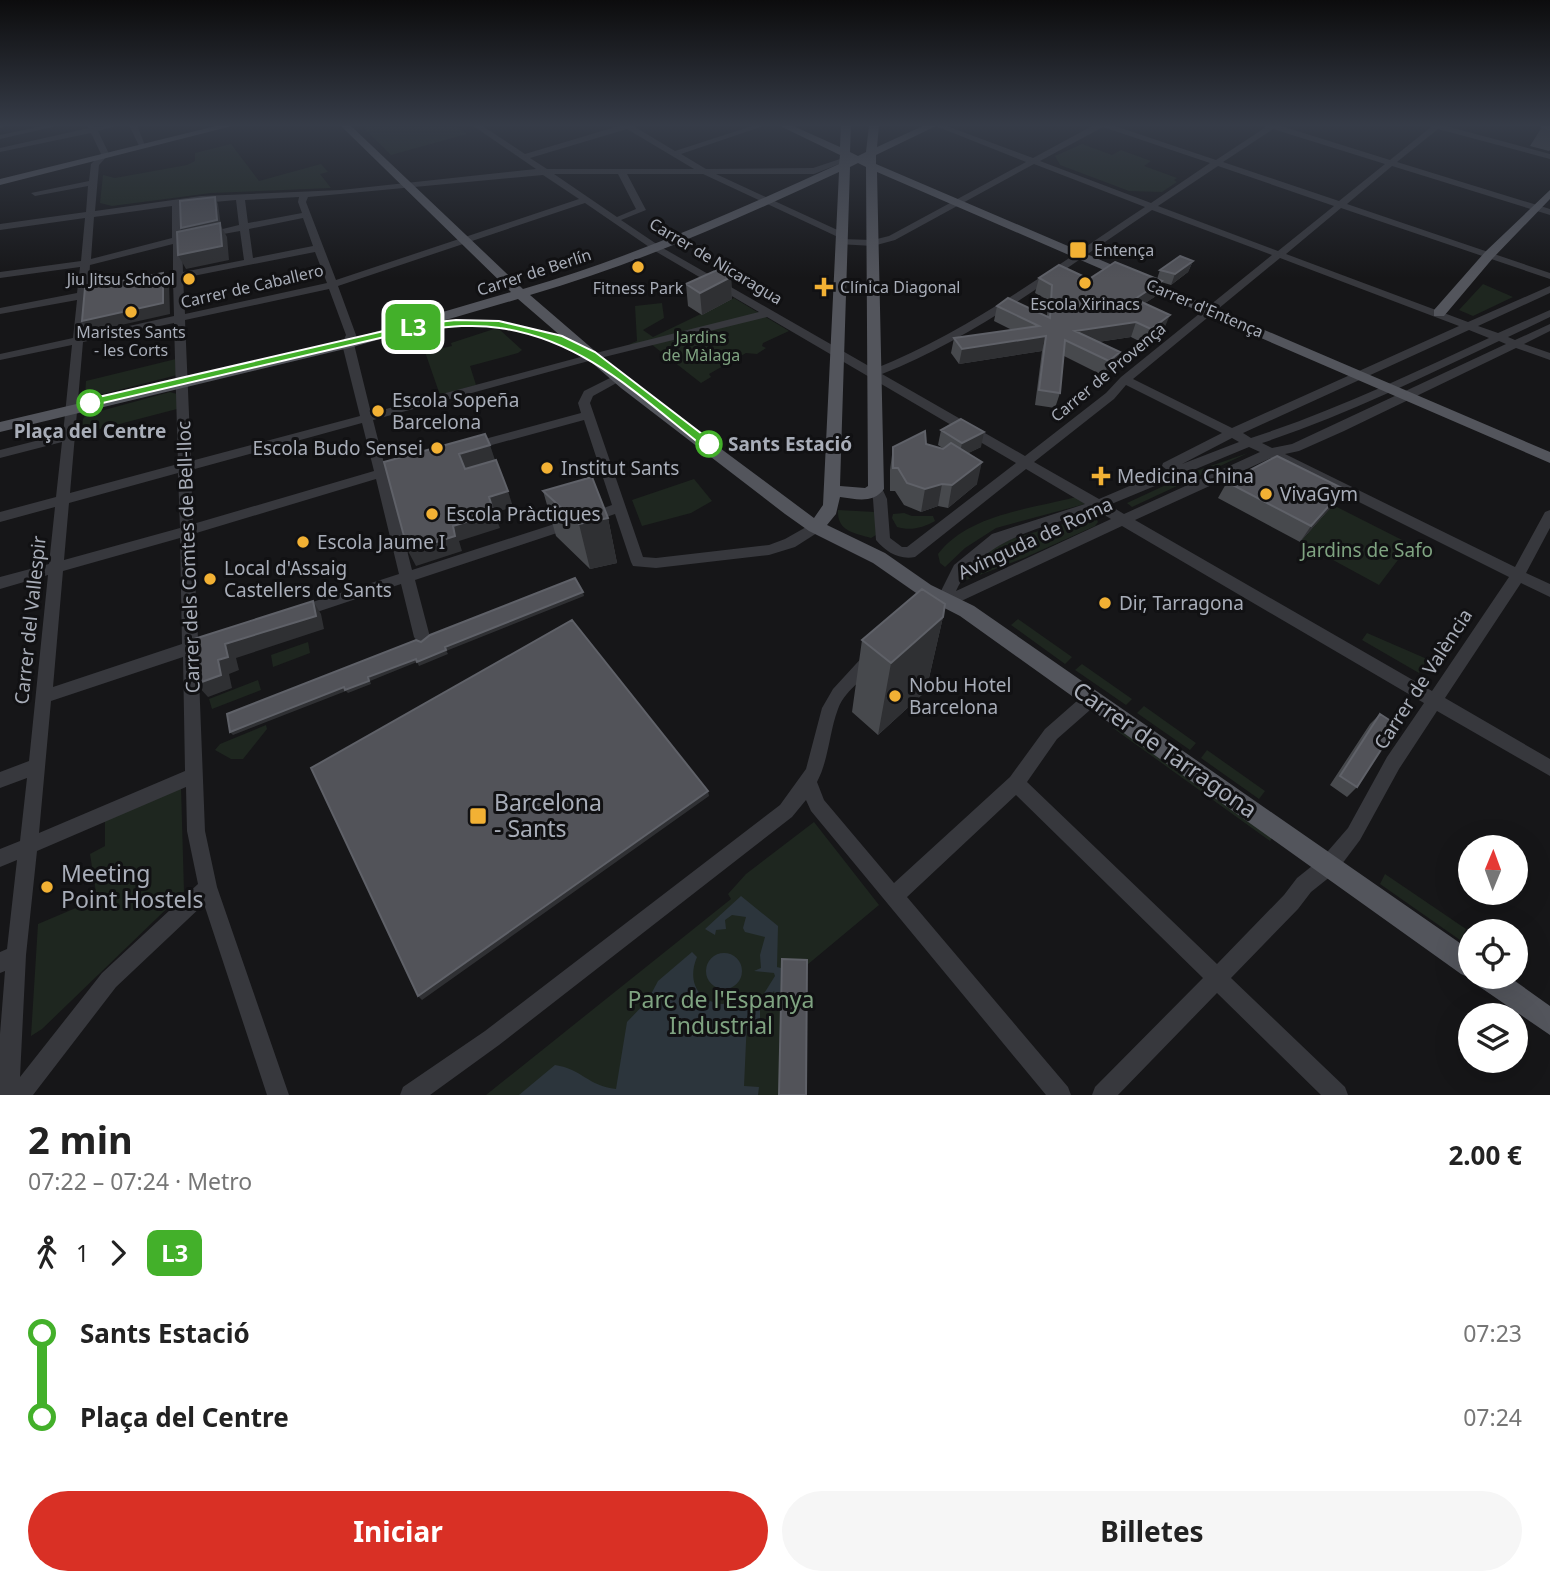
<!DOCTYPE html>
<html lang="es">
<head>
<meta charset="utf-8">
<style>
	body { margin:0; font-family:"Noto Sans",sans-serif; background:#f6f6f6; color:#222; height:100vh; display:flex; flex-direction:column; font-size:26px; white-space:nowrap }
	* { box-sizing:border-box; margin:0 }
	p { font-size:23px; color:#767676 }
	.icon { flex:none; width:38px; height:38px; fill:none; stroke:currentColor; stroke-width:2; stroke-linecap:round; stroke-linejoin:round }
	.map { position:relative; height:1095px; overflow:hidden }
	.side { display:flex; flex-direction:column; background:#fff; flex:1 }
	.side>* { flex:none }
	.badge { padding:0 14px; border-radius:10px; font-size:24px; line-height:46px }
	.needle { width:46px; rotate:1deg }
	.fabs { position:absolute; left:1458px; top:835px; display:grid; gap:14px }
	.fabs a { display:grid; place-items:center; width:70px; height:70px; border-radius:50%; background:#fff; box-shadow:0 7px 28px #0002; font-size:35px }
	.map>.badge { position:absolute; translate:-50% -50%; box-shadow:0 0 0 4px #fff }
	.legs { display:flex; align-items:center; gap:10px; height:77px; padding:0 28px; font-size:23px }
	.legs p { margin-inline-start:auto }
	.head { display:flex; align-items:center; justify-content:space-between; height:119px; padding:0 28px }
	h1 { font-size:38px; font-weight:700; line-height:52px }
	.primary-button { display:flex; gap:14px; margin-top:auto; padding:14px 28px }
	.primary-button a { flex:1; height:80px; border-radius:42px; background:#d93025; color:#fff; font-size:28px; font-weight:700; line-height:80px; text-align:center }
	.primary-button a+a { background:#f6f6f6; color:#222 }
	ul { padding:0 28px; list-style:none }
	li { display:flex; align-items:center; gap:24px; height:84px; font-size:26px }
	li i { display:grid; place-items:center; width:10px; height:100%; margin:0 9px; background:currentColor }
	li i::after { content:''; width:18px; height:18px; margin:-9px; border:5px solid; border-radius:50%; background:#fff }
	li p { margin-inline-start:auto }
	li:first-child i { background:linear-gradient(#0000 50%,currentColor 0) }
	li:last-child i { background:linear-gradient(currentColor 50%,#0000 0) }
	.map>svg:first-child { display:block }
	.green { fill:#1e261f }
	.water { fill:#2c353c }
	.lines { fill:none; stroke-linecap:round; stroke-linejoin:round }
	.minor { fill:#37383d; fill-rule:evenodd }
	.major { fill:#53555c; fill-rule:evenodd }
	.wall { fill:#47494d }
	.shaded-wall { fill:#2f3033 }
	.building { fill:#525359; stroke:#5f6168; stroke-width:2 }
	.line-1 { fill:#43b02a; stroke:#fff; stroke-width:2 }
	.poi-dot { fill:#f2b134; stroke:#111113; stroke-width:2.5 }
	.stop-1-dot { fill:#fff; stroke:#43b02a; stroke-width:3.5 }
	.labels { text-anchor:middle; stroke-width:6; stroke-linejoin:round; paint-order:stroke }
	.far-poi-label { font-size:16px; fill:#a8adb8; stroke:#111113 }
	.far-street-label { font-size:16px; fill:#a8adb8; stroke:#111113 }
	.far-park-label { font-size:16px; fill:#7fa381; stroke:#111113 }
	.poi-label { font-size:19px; fill:#a8adb8; stroke:#111113; text-anchor:start }
	.stop-label { font-size:19px; font-weight:bold; fill:#a8adb8; stroke:#111113 }
	.street-label { font-size:19px; fill:#a8adb8; stroke:#111113 }
	.park-label { font-size:19px; fill:#7fa381; stroke:#111113 }
	.near-street-label { font-size:23px; fill:#a8adb8; stroke:#111113 }
	.near-poi-label { font-size:23px; fill:#a8adb8; stroke:#111113; text-anchor:start }
	.near-park-label { font-size:23px; fill:#7fa381; stroke:#111113 }
</style>
</head>
<body>
<div class="map">
<svg width="1550" height="1095" viewBox="0 0 1550 1095">
	<rect width="100%" height="100%" fill="#161618"/>
	<!-- green -->
	<path class="green" d="M361,125H454L467,134L391,155Z
		M231,144L259,181L321,164L328,172L320,174L331,188L211,193L112,206L100,203L103,175L115,178L187,165L195,161V153Z
		M1082,144L1112,155L1121,150L1151,161L1144,166L1177,178L1174,180L1177,182L1162,192L1129,191L1060,165L1055,156Z
		M1483,284L1513,297L1473,316L1459,310Z
		M734,298L789,331L763,343L762,346L766,348L757,354L746,353L709,374L711,377L701,383L651,344L631,348L630,344L637,341L635,306L662,303L664,318L643,330L653,337Z
		M494,329L500,330L522,350L518,353L470,366L476,385L440,395L425,352L452,346L451,343Z
		M180,358L177,375L91,397L85,395L86,381Z
		M170,392L177,394V409L81,434L83,419L86,415Z
		M1248,453L1132,507L1127,503L1196,471Z
		M694,479L712,501L691,513L642,526L632,500Z
		M1076,497L1085,504L996,528L965,548L945,567L940,563L938,554C968,514 1031,509 1076,497Z
		M1333,505L1410,544L1379,585L1300,542Z
		M838,510L875,512L876,535L871,538C853,533 837,531 838,510Z
		M904,513L912,516H933L935,521C923,528 910,531 897,527L892,518L893,514Z
		M1095,515L1098,522L1095,526L1024,558L964,581L959,578L984,554L1011,539Z
		M1018,619L1072,657L1065,664L1011,625Z
		M1367,633L1427,659L1419,673L1362,640Z
		M308,642L310,653L273,667L271,655Z
		M1082,664L1132,699L1126,705L1075,670Z
		M258,680L261,690L212,709L209,699Z
		M1144,706L1196,743L1190,750L1137,713Z
		M266,725L267,729L243,759H231L215,750L220,744Z
		M1116,725L1273,837L1270,841L1113,728Z
		M1207,750L1265,791L1259,799L1201,758Z
		M181,787L184,892L42,1029L31,1036L38,924L97,899L90,854L105,846V820Z
		M814,822L879,905L807,965L800,1095H486L731,899L728,894L746,874Z
		M1385,874L1466,929L1460,940L1380,884Z"/>
	<!-- water -->
	<path class="water" d="M741,896L778,926L777,967L781,968L780,1009L774,991L760,1009V1022L747,1020L744,1086L759,1087L758,1095H519L555,1065C582,1069 588,1086 616,1089L627,1022L648,1000L658,981L692,952L697,957C687,980 697,1002 723,1004L742,995L747,999L748,1007L760,1000L775,976L774,973L754,971L761,968L760,955L765,937L745,932L743,928L746,917L732,915L725,920L726,929L716,930L715,935L705,929Z
		M706 971a18 18 0 1 1 36 0a18 18 0 1 1-36 0Z"/>
	<g class="lines">
		<!-- minor -->
		<path class="minor" d="M0,125H8L0,128Z
			M47,125H61L0,139V135Z
			M87,125L96,127L119,125L98,131L109,154L99,165L95,211L201,196L341,190L536,169L472,125H481L525,154L622,125H637L635,127L675,151L755,125H766L681,154L706,169L813,168L843,158L860,157V161L844,162L814,174H716L844,233V237H838L703,174H627L646,210L621,220L661,247L874,369C971,331 1058,264 1145,207L1034,164L895,240L873,246L838,244V240L841,239L873,240L889,236L1026,162L933,125H944L1033,158L1094,125H1112L1216,160L1266,127L1263,125H1278L1390,160L1431,127L1429,125H1442L1550,154V159L1438,129L1397,162L1550,209V215L1392,166L1347,204L1550,273V279L1341,208L1286,254L1468,322L1550,286V293L1478,326L1498,333L1550,310V317L1508,337L1515,340L1550,324V331L1524,344L1550,353V360L1516,348L1344,431L1299,451L1285,454L1515,567L1545,512L1550,510V528L1526,573L1550,584V597L1521,583L1445,698L1550,759V776L1437,711L1399,769L1360,840L1336,872L1311,892L1298,909L1231,978L1345,1087L1348,1095H1321L1217,993L1118,1095H1092L1095,1087L1203,978L1016,795L907,897L1068,1087L1071,1095H1046L811,811L806,800L792,817L499,1045L430,1095H400L403,1087L485,1031L780,805L806,769L822,708L833,689L866,653L872,652L878,653L880,658C870,677 846,687 838,709C829,733 829,759 817,782L824,800L894,883L1010,777L1045,729L1086,693L1092,691L1098,693L1100,698L1098,703L1057,739L1027,782L1217,964L1284,895L1297,878L1322,858L1348,828L1387,757L1424,703L1122,526L942,610H932L930,606L937,599L954,565L992,534L1085,504L1026,469L915,557C899,560 886,552 876,540L873,499L869,489L871,486H881L887,499L890,538L902,547H907L1016,463L767,317L596,359L373,420L385,467L404,462L410,466L409,469L388,475L412,570L570,519L577,524L575,527L415,580L430,637L427,641L422,643L417,641L414,637L401,584L299,618L294,616L292,612L294,608L399,574L376,479L193,534L198,640L202,642L205,646L202,650L198,652L205,831L217,887L289,1095H267L204,904L116,987L33,1095H0V1034L5,971L0,973V952L7,949L17,860L0,867V849L20,841L27,778L0,788V772L29,761L48,575L0,589V577L49,564L55,507L0,522V512L56,497L62,442L0,458V450L63,434L72,345L0,360V354L73,338L77,300L0,314V308L77,293L80,267L0,278V272L81,261L85,218L0,230V224L86,212L88,186L35,196L31,193L89,181L91,164L101,154L91,133L0,152V148L89,128ZM1103,127L1210,163L1151,203L1040,161ZM627,129L694,169H547L530,158ZM1273,129L1385,164L1339,201L1223,162ZM1218,166L1334,206L1278,251L1158,206ZM554,174H618L636,209L617,217ZM543,175L579,199L336,280L306,202L308,197ZM299,197L298,202L302,213L248,223L245,200ZM236,200L239,225L202,234L207,237L240,231L244,260L183,272L182,241L189,238L182,236L181,205ZM585,203L655,251L759,312L588,355L371,413L354,344L356,335L338,286ZM172,206V238L91,259L94,217ZM1152,210L1272,255L1121,377L1106,393L1025,456L882,374C979,336 1066,267 1152,210ZM303,218L313,246L253,258L249,229ZM173,244V274L144,282L149,285L173,280L174,316L84,336L87,298L96,294L88,292L90,265ZM315,252L327,283L185,314L183,278ZM1280,258L1459,326L1232,428L1133,379ZM329,289L346,335L342,344L360,416L191,461L185,320ZM174,323L178,464L70,493L83,342ZM1469,330L1489,338C1411,374 1334,411 1251,438L1243,433ZM1499,341L1506,344L1292,444L1272,448L1262,443C1344,416 1421,378 1499,341ZM1126,385L1222,433L1163,463L1162,466L1167,470L1099,499L1034,462L1114,399ZM362,423L374,471L193,524L191,470ZM1232,438L1239,442L1182,464ZM1249,447L1260,452L1124,514L1109,505ZM1271,458L1509,577L1432,691L1135,520ZM178,473L180,528L64,560L69,503ZM1096,510L1111,519L956,591C981,538 1045,527 1096,510ZM180,538L182,644L53,687L63,571ZM183,657L185,771L39,833L51,701ZM186,787L187,831L198,884L102,973L20,1077L26,955L37,851Z
			M129,125H137L146,148H140Z
			M618,374L622,376V380L593,396L590,403L643,557L656,558L769,545L785,539L815,522L822,527L820,531L795,547L769,555L656,568L633,566L631,562L615,514L589,523L582,518L584,515L612,505L584,420L470,451L464,447L466,444L581,413L578,403L584,391Z"/>
		<!-- major -->
		<path class="major" d="M220,125H236L0,185V179Z
			M340,125H350L523,289C633,257 736,211 839,164L840,155L778,125H791L840,147L841,125H851L850,152L858,156L866,152L869,125H879L877,147L925,125H938L876,155V164L1550,452V463L877,172L884,489C873,504 856,499 840,497L836,514L827,525L885,553L931,585L974,606L1470,950V976H1473L1470,978L1461,974L960,616L919,595L873,563L809,531L785,514L621,388L518,299L353,347L0,432V422L344,341L511,292ZM858,163L866,167L868,486L865,488L840,486L850,167ZM839,172L823,505L814,518L631,382L530,295C637,264 738,219 839,172Z
			M1550,190V199L1493,258L1444,316H1434V310L1485,252Z
			M1474,976H1508L1550,1006V1035L1477,985Z"/>
	</g>
	<!-- wall -->
	<path class="wall" d="M1550,125V150L1549,151L1530,146L1542,127Z
		M1193,261L1188,272L1171,285L1161,282L1156,296L1145,303L1164,329L1145,344L1131,337L1098,342L1115,367L1104,376L1064,356L1060,393L1055,408L1035,405L1042,351L959,364L951,353L954,338L1012,330L994,321L997,306L1047,317L1048,300L1035,293L1039,278L1157,279L1160,270Z
		M731,277L732,299L702,315L688,306L686,284Z
		M941,430L981,447L968,453L977,484L948,508L938,506L921,512L904,505L895,491H890V470L893,447L926,444L943,449H944L938,445Z
		M1227,482L1344,489L1333,505L1300,542L1218,498Z
		M543,491L608,518L617,563L590,569L556,536Z
		M943,617L926,691L878,735L852,712L862,640Z
		M1380,714L1357,787L1347,797L1330,785L1370,724Z"/>
	<!-- shaded-wall -->
	<path class="shaded-wall" d="M215,197L218,204L221,226L227,237L229,260L186,269L178,255L185,235L181,228Z
		M1193,261L1188,272L1171,285L1175,274Z
		M163,273L169,283L170,314L90,332L82,321Z
		M731,277L732,299L702,315L700,293Z
		M1162,281L1156,296L1130,313L1135,299Z
		M1170,315L1164,329L1145,344L1151,329Z
		M1136,322L1131,337L1077,345L1075,331Z
		M1046,336L1042,351L959,364L962,349Z
		M1120,352L1115,367L1104,376L1109,361Z
		M984,432L981,447L959,458L962,443Z
		M490,445L495,460L465,469L459,454Z
		M982,462L977,484L948,508L952,485Z
		M942,484L938,506L921,512L925,489Z
		M1344,489L1333,505L1300,542L1311,526Z
		M508,491L513,507L494,513L489,497Z
		M494,513L500,528L459,541L462,551L416,566L408,551L453,526Z
		M608,518L617,563L590,569L579,524Z
		M583,592L584,596L446,651L445,647Z
		M313,601L321,614L324,629L236,658L239,670L229,674L232,688L208,697L196,684L218,660L225,644Z
		M943,617L926,691L878,735L891,663Z
		M446,650L448,654L419,666L417,662L370,681L371,684L348,693L346,691L233,735L230,732L416,659Z
		M708,791L709,796L422,1000L418,996Z"/>
	<!-- building -->
	<path class="building" d="M1544,125H1550V129L1542,127Z
		M215,197L217,220L181,228L180,201Z
		M220,223L222,246L178,255L177,232Z
		M1180,256L1193,261L1175,274L1160,270Z
		M1115,262L1162,281L1135,299L1170,315L1151,329L1136,322L1075,331L1120,352L1109,361L1065,340L1060,393L1039,390L1046,336L962,349L954,338L1039,326L997,306L1008,298L1050,318L1052,285L1039,278L1059,265L1089,279Z
		M717,270L731,277L700,293L686,284Z
		M163,273V303L82,321L85,288Z
		M961,419L984,432L962,443L941,430Z
		M925,431L926,444L943,449L951,443L982,462L952,485L942,484L925,489L907,483L898,468H893V447Z
		M485,434L490,445L459,454L465,469L496,460L508,491L489,497L494,513L453,526L455,536L408,551L384,462Z
		M1277,456L1344,489L1311,526L1227,482Z
		M592,477L608,518L579,524L543,491Z
		M575,578L583,592L445,647L446,650L417,662L416,659L368,677L369,681L345,690L344,687L230,732L227,714L416,640L421,642L430,635Z
		M922,589L945,604L943,617L891,663L862,640Z
		M313,601L316,616L225,644L228,657L218,660L221,675L196,684L194,639Z
		M572,620L708,791L418,996L311,768Z
		M1380,714L1397,725L1357,787L1340,776Z
		M782,959L807,960L806,1095H779Z"/>
	<!-- sky -->
	<linearGradient id="sky" x2="0" y2="1"><stop stop-color="#0c0c0d"/><stop offset="0.45" stop-color="#363c48"/><stop offset="1" stop-color="#363c48" stop-opacity="0"/></linearGradient>
	<rect width="1550" height="278" fill="url(#sky)"/>
	<!-- line-1 -->
	<path class="line-1" d="M456,320L499,321L562,336L595,352L715,444L709,448L704,447C640,397 584,340 500,328C470,323 439,328 410,331L90,406L84,403L90,399L410,325Z"/>
	<!-- markers -->
	<g class="poi-dot">
		<rect x="1069" y="241" width="18" height="18" rx="3.5"/>
		<circle cx="638" cy="267" r="7"/>
		<circle cx="189" cy="279" r="7"/>
		<circle cx="1085" cy="283" r="7"/>
		<path d="M820.5 276.5h7v7h7v7h-7v7h-7v-7h-7v-7h7z"/>
		<circle cx="131" cy="312" r="7"/>
		<circle cx="378" cy="411" r="7"/>
		<circle cx="437" cy="448" r="7"/>
		<circle cx="547" cy="468" r="7"/>
		<path d="M1097.5 465.5h7v7h7v7h-7v7h-7v-7h-7v-7h7z"/>
		<circle cx="1266" cy="494" r="7"/>
		<circle cx="432" cy="514" r="7"/>
		<circle cx="303" cy="542" r="7"/>
		<circle cx="210" cy="579" r="7"/>
		<circle cx="1105" cy="603" r="7"/>
		<circle cx="895" cy="696" r="7"/>
		<rect x="469" y="807" width="18" height="18" rx="3.5"/>
		<circle cx="47" cy="887" r="7"/>
	</g>
	<g class="stop-1-dot">
		<circle cx="90" cy="403" r="12"/>
		<circle cx="709" cy="444" r="12"/>
	</g>
	<g class="labels">
		<!-- far-poi labels -->
		<g class="far-poi-label">
			<text x="1094" y="256" text-anchor="start">Entença</text>
			<text x="175" y="285" text-anchor="end">Jiu Jitsu School</text>
			<text x="840" y="293" text-anchor="start">Clínica Diagonal</text>
			<text x="638" y="294">Fitness Park</text>
			<text x="1085" y="310">Escola Xirinacs</text>
			<text x="131" y="338">Maristes Sants<tspan x="131" dy="18">- les Corts</tspan></text>
		</g>
		<!-- far-street labels -->
		<g class="far-street-label">
			<text transform="translate(716 261) rotate(31)" y="6">Carrer de Nicaragua</text>
			<text transform="translate(534 272) rotate(-18)" y="6">Carrer de Berlín</text>
			<text transform="translate(252 286) rotate(-13)" y="6">Carrer de Caballero</text>
			<text transform="translate(1205 308) rotate(23)" y="6">Carrer d'Entença</text>
			<text transform="translate(1108 372) rotate(-40)" y="6">Carrer de Provença</text>
		</g>
		<!-- far-park labels -->
		<g class="far-park-label">
			<text x="701" y="343">Jardins<tspan x="701" dy="18">de Màlaga</tspan></text>
		</g>
		<!-- poi labels -->
		<g class="poi-label">
			<text x="392" y="407">Escola Sopeña<tspan x="392" dy="22">Barcelona</tspan></text>
			<text x="423" y="455" text-anchor="end">Escola Budo Sensei</text>
			<text x="561" y="475">Institut Sants</text>
			<text x="1117" y="483">Medicina China</text>
			<text x="1280" y="501">VivaGym</text>
			<text x="446" y="521">Escola Pràctiques</text>
			<text x="317" y="549">Escola Jaume I</text>
			<text x="224" y="575">Local d'Assaig<tspan x="224" dy="22">Castellers de Sants</tspan></text>
			<text x="1119" y="610">Dir, Tarragona</text>
			<text x="909" y="692">Nobu Hotel<tspan x="909" dy="22">Barcelona</tspan></text>
		</g>
		<!-- stop labels -->
		<g class="stop-label">
			<text x="90" y="438">Plaça del Centre</text>
			<text x="728" y="451" text-anchor="start">Sants Estació</text>
		</g>
		<!-- street labels -->
		<g class="street-label">
			<text transform="translate(1035 538) rotate(-25)" y="7">Avinguda de Roma</text>
			<text transform="translate(188 557) rotate(-92)" y="7">Carrer dels Comtes de Bell-lloc</text>
			<text transform="translate(30 620) rotate(-84)" y="7">Carrer del Vallespir</text>
			<text transform="translate(1423 679) rotate(-57)" y="7">Carrer de València</text>
		</g>
		<!-- park labels -->
		<g class="park-label">
			<text x="1367" y="557">Jardins de Safo</text>
		</g>
		<!-- near-street labels -->
		<g class="near-street-label">
			<text transform="translate(1165 750) rotate(35)" y="8">Carrer de Tarragona</text>
		</g>
		<!-- near-poi labels -->
		<g class="near-poi-label">
			<text x="494" y="811">Barcelona<tspan x="494" dy="26">- Sants</tspan></text>
			<text x="61" y="882">Meeting<tspan x="61" dy="26">Point Hostels</tspan></text>
		</g>
		<!-- near-park labels -->
		<g class="near-park-label">
			<text x="721" y="1008">Parc de l'Espanya<tspan x="721" dy="26">Industrial</tspan></text>
		</g>
	</g>
</svg>
<div class="fabs">
<a><svg class="needle" viewBox="-14 -14 28 28"><path d="M0-13l5 13h-10z" fill="#e53935"/><path d="M0 13l5-13h-10z" fill="#767676"/></svg></a>
<a><svg class="icon" aria-label="locate" viewBox="0 0 24 24"><circle cx="12" cy="12" r="6"/><path d="M12 2v4M12 18v4M2 12h4M18 12h4"/></svg></a>
<a><svg class="icon" aria-label="layers" viewBox="0 0 24 24"><path d="M12 4l9 5-9 5-9-5zM3 14l9 5 9-5"/></svg></a>
</div>
<b class="badge" style="left:413px;top:327px;background:#43b02a;color:#fff">L3</b>
</div>
<section class="side">
<div class="head"><div><h1>2 min</h1><p>07:22 – 07:24 · Metro</p></div><b>2.00 €</b></div>
<div class="legs"><svg class="icon" aria-label="walk" viewBox="0 0 24 24"><circle cx="13" cy="4" r="2"/><path d="M13 8l-2 6 4 7M11 14l-3 7M7 12l3-4h3l4 4"/></svg>1<svg class="icon" aria-label="forward" viewBox="0 0 24 24"><path d="M9 5l7 7-7 7"/></svg><b class="badge" style="background:#43b02a;color:#fff">L3</b></div>
<ul>
<li><i style="color:#43b02a"></i><b>Sants Estació</b><p>07:23</p></li>
<li><i style="color:#43b02a"></i><b>Plaça del Centre</b><p>07:24</p></li>
</ul>
<div class="primary-button"><a>Iniciar</a><a>Billetes</a></div>
</section>
</body>
</html>
